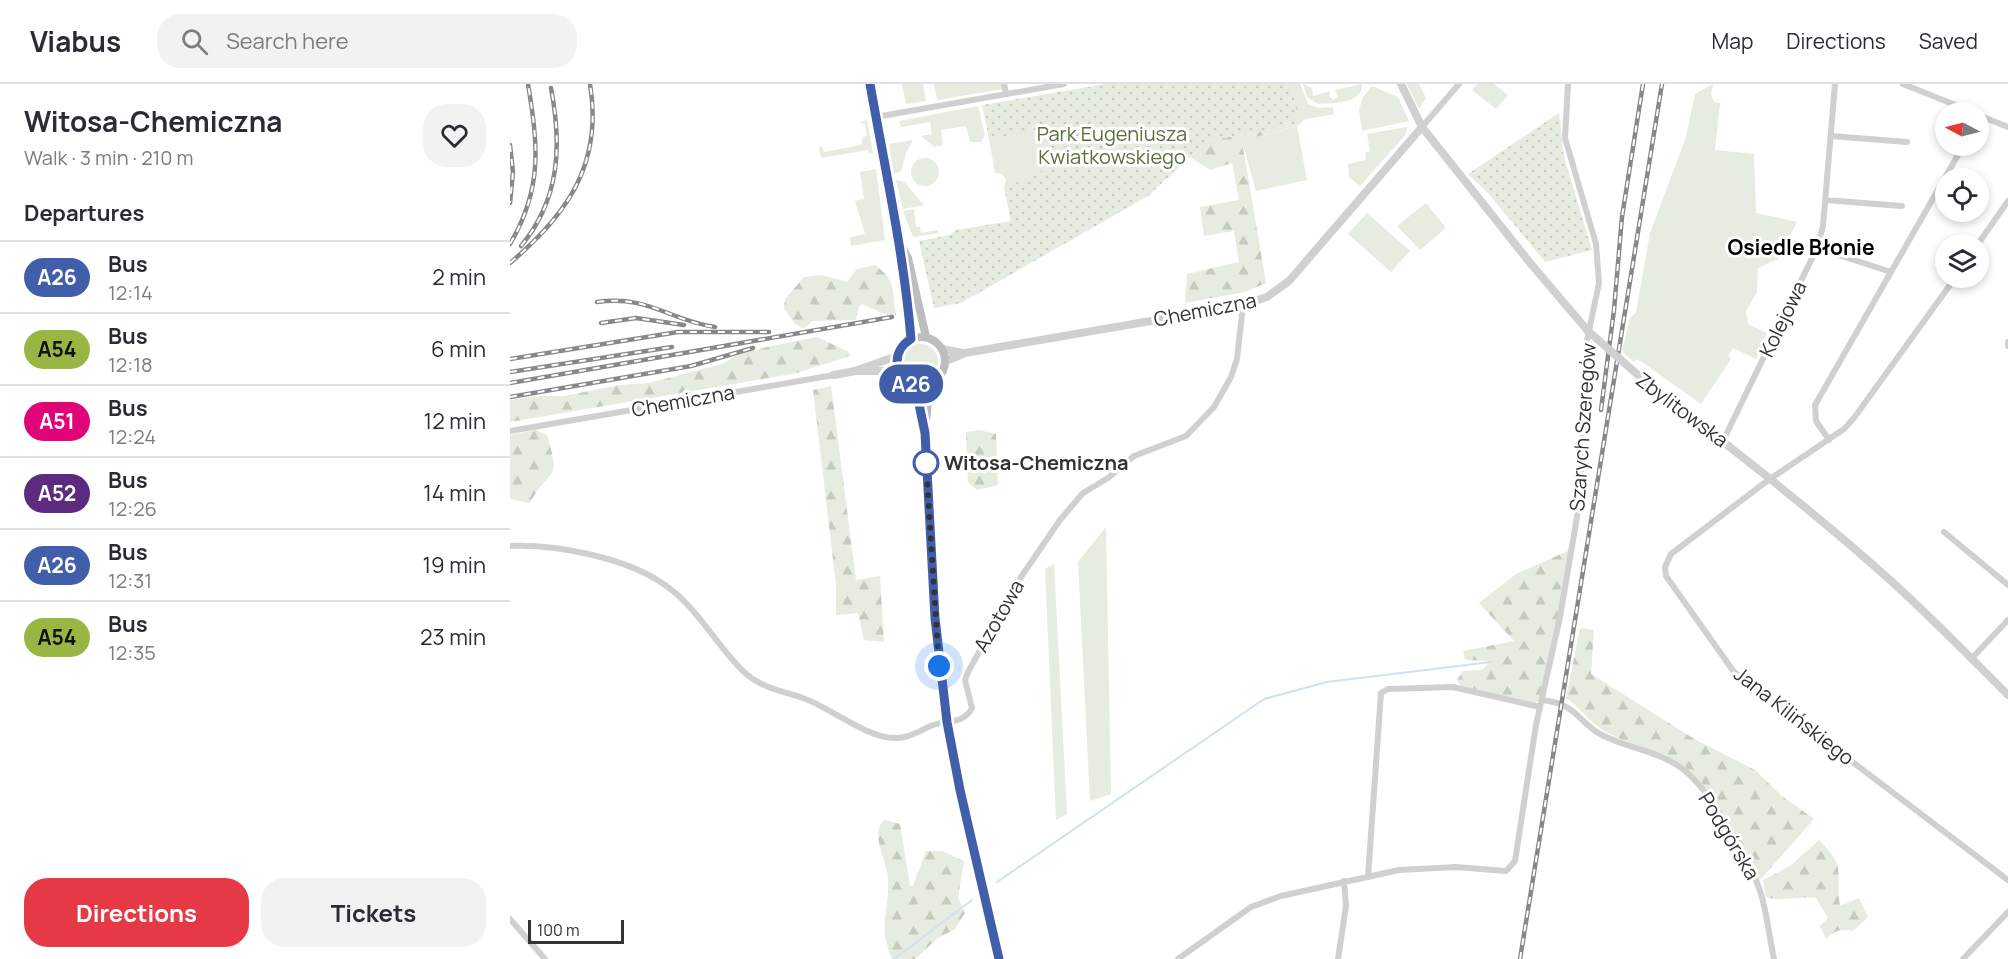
<!DOCTYPE html>
<html lang="en">
<head>
<meta charset="utf-8">
<style>
	body { margin:0; font-family:Manrope,sans-serif; background:#f2f2f3; color:#2b2b33; height:100vh; display:flex; flex-direction:column; font-size:22px; white-space:nowrap }
	* { box-sizing:border-box; margin:0 }
	p { font-size:20px; color:#7c7c81 }
	.icon { flex:none; width:33px; height:33px; fill:none; stroke:currentColor; stroke-width:2; stroke-linecap:round; stroke-linejoin:round }
	.map { position:relative; flex:1; overflow:hidden }
	.panel { display:flex; flex-direction:column; background:#fff; width:510px }
	.panel>* { flex:none }
	.badge { padding:0 12px; border-radius:20px; font-size:21px; line-height:39px }
	.needle { width:39px; rotate:277deg }
	.buttons { position:absolute; left:1425px; top:18px; display:grid; gap:12px }
	.buttons a { display:grid; place-items:center; width:54px; height:54px; border-radius:50%; background:#fff; box-shadow:0 3px 9px #0003; font-size:30px }
	.scale { position:absolute; left:18px; bottom:15px; width:96px; box-sizing:border-box; padding-left:6px; border:3px solid #333; border-top:0; font-size:16px; line-height:21px; white-space:nowrap; color:#333; -webkit-text-stroke:4px #fff; paint-order:stroke }
	.you { position:absolute; width:30px; height:30px; margin:-15px; border:4px solid #fff; border-radius:50%; background:#1a73e8; box-shadow:0 0 0 9px #1a73e833 }
	.map>.badge { position:absolute; translate:-50% -50%; box-shadow:0 0 0 3px #fff }
	h2 { padding:0 24px; font-size:22px; line-height:54px }
	.round { display:grid; place-items:center; flex:none; width:63px; height:63px; border-radius:24px; background:#f2f2f3 }
	.headline { display:flex; align-items:center; justify-content:space-between; height:102px; padding:0 24px }
	h1 { font-size:28px; font-weight:700; line-height:45px }
	.cta { display:flex; gap:12px; margin-top:auto; padding:12px 24px }
	.cta a { flex:1; height:69px; border-radius:24px; background:#e63946; color:#fff; font-size:24px; font-weight:700; line-height:69px; text-align:center }
	.cta a+a { background:#f2f2f3; color:#2b2b33 }
	ul { padding:0; list-style:none }
	li { display:flex; align-items:center; gap:18px; height:72px; padding:0 24px; border-top:2px solid #e1e1e2 }
	li div { flex:1 }
	li b { display:block; font-size:22px }
	li em { font-style:normal }
	li .badge { min-width:66px; font-weight:700; text-align:center }
	header { display:flex; align-items:center; gap:36px; box-sizing:border-box; height:84px; padding:0 30px; background:#fff; border-bottom:2px solid #e1e1e2 }
	header strong { font-size:28px }
	nav { display:flex; gap:33px; margin-inline-start:auto; font-size:21px }
	.search { width:420px; height:54px; background:#f2f2f3; display:flex; align-items:center; gap:15px; box-sizing:border-box; padding:0 21px; border-radius:24px; color:#7c7c81; font-size:22px }
	main { display:flex; flex:1; min-height:0 }
	.map>svg:first-child { display:block }
	.grass { fill:#e6ecdf }
	.forest { fill:url(#forest-firs) }
	.park { fill:url(#park-dots) }
	.lines { fill:none; stroke-linecap:round; stroke-linejoin:round }
	.stream { stroke:#cfe2ee; stroke-width:2 }
	.minor { stroke:#d0d0d0; stroke-width:6 }
	.tertiary { stroke:#d0d0d0; stroke-width:8 }
	.secondary { stroke:#bdbdbd; stroke-width:8 }
	.rail-casing { stroke:#888; stroke-width:4.5 }
	.rail { stroke:#fff; stroke-width:2; stroke-dasharray:7; stroke-linecap:butt }
	.tertiary-bridge { stroke:#d0d0d0; stroke-width:8 }
	.line-casing { stroke:#fff; stroke-width:14 }
	.line { stroke:#415eaa; stroke-width:9 }
	.walk { stroke:#333; stroke-width:6; stroke-dasharray:0 10.8 }
	.stop-dot { fill:#fff; stroke:#415eaa; stroke-width:3 }
	.labels { text-anchor:middle; stroke-width:6; stroke-linejoin:round; paint-order:stroke }
	.park-label { font-size:20px; fill:#56703f; stroke:#fff }
	.street-label { font-size:20px; fill:#333; stroke:#fff }
	.stop-label { font-size:20px; font-weight:bold; fill:#333; stroke:#fff; text-anchor:start }
	.neighbourhood-label { font-size:21px; font-weight:bold; fill:#000; stroke:#fff }
</style>
</head>
<body>
<header>
<strong>Viabus</strong>
<div class="search"><svg class="icon" aria-label="search" viewBox="0 0 24 24"><circle cx="10" cy="10" r="6"/><path d="M15 15l6 6"/></svg>Search here</div>
<nav><a>Map</a><a>Directions</a><a>Saved</a></nav>
</header>
<main>
<section class="panel">
<div class="headline"><div><h1>Witosa-Chemiczna</h1><p>Walk · 3 min · 210 m</p></div><a class="round"><svg class="icon" aria-label="heart" viewBox="0 0 24 24"><path d="M12 20l-8-8c-3-5 5-10 8-4 3-6 11-1 8 4z"/></svg></a></div>
<h2>Departures</h2>
<ul>
<li><span class="badge" style="background:#415eaa;color:#fff">A26</span><div><b>Bus</b><p>12:14</p></div><em>2 min</em></li>
<li><span class="badge" style="background:#99b642;color:#111">A54</span><div><b>Bus</b><p>12:18</p></div><em>6 min</em></li>
<li><span class="badge" style="background:#e10478;color:#fff">A51</span><div><b>Bus</b><p>12:24</p></div><em>12 min</em></li>
<li><span class="badge" style="background:#5c2a7f;color:#fff">A52</span><div><b>Bus</b><p>12:26</p></div><em>14 min</em></li>
<li><span class="badge" style="background:#415eaa;color:#fff">A26</span><div><b>Bus</b><p>12:31</p></div><em>19 min</em></li>
<li><span class="badge" style="background:#99b642;color:#111">A54</span><div><b>Bus</b><p>12:35</p></div><em>23 min</em></li>
</ul>
<div class="cta"><a>Directions</a><a>Tickets</a></div>
</section>
<div class="map">
<svg width="1498" height="875" viewBox="0 0 1498 875">
	<defs>
		<pattern id="forest-firs" width="22" height="20" patternUnits="userSpaceOnUse" patternTransform="scale(1.5)"><rect width="22" height="20" fill="#e6ecdf"/><path d="M5 1l3.5 6h-7zM16 11l3.5 6h-7z" fill="#c6cbc0"/></pattern>
		<pattern id="park-dots" width="8" height="8" patternUnits="userSpaceOnUse" patternTransform="scale(1.5)"><rect width="8" height="8" fill="#e6ecdf"/><path d="M2 2h.1M6 6h.1" fill="none" stroke="#c6cbc0" stroke-width="1.8" stroke-linecap="round"/></pattern>
	</defs>
	<rect width="100%" height="100%" fill="#fff"/>
	<!-- grass -->
	<path class="grass" d="M392,0H413L416,17L396,20Z
		M424,0H493V5L427,16Z
		M784,0H790L798,20L809,24L823,23L824,30L792,36Z
		M793,0L802,4L803,12L820,7V13L823,16L828,13L825,6L852,0C853,20 823,19 808,20L797,13Z
		M897,0H909L916,14L909,25Z
		M967,0H984L998,11L986,25L962,6Z
		M1203,0L1201,10L1204,18L1210,19L1205,66L1244,70L1246,129L1287,138L1268,175L1248,184L1247,208L1236,227L1238,240L1257,249L1246,275L1223,264L1218,272L1221,275L1191,320L1135,280L1127,275L1124,278L1112,267L1120,235L1126,228L1140,149L1176,53L1185,10Z
		M862,2L888,13L899,37L852,47L849,26L853,13Z
		M468,22L475,51L471,58H460L456,42L431,46L433,61L424,63L411,52L422,50L420,38L391,43L389,37Z
		M357,35L363,69L359,70L358,66L311,74L309,63L312,62L314,68L351,61L353,53L357,52L355,40L350,39Z
		M787,42L797,96L746,107L732,57Z
		M897,43L896,50L850,102L839,93L838,80L856,76L855,69L860,67L857,50Z
		M534,44L543,83L494,104L496,96L492,90L485,89L479,55Z
		M403,56L396,69L391,87L384,90L379,60Z
		M401 88a14 14 0 1 1 28 0a14 14 0 1 1-28 0Z
		M366,85L375,156L341,162L340,153L355,150L345,117L354,115L350,88Z
		M386,96L394,98L414,121L393,125Z
		M916,119L936,144L910,166L887,142Z
		M404,125L406,143H410L411,149L427,146L429,149L403,153L393,127Z
		M857,129L900,167L881,188L838,150Z
		M392 278a18 18 0 1 1 36 0a18 18 0 1 1-36 0Z
		M596,443L601,710L580,717L568,478Z
		M544,480L557,730L546,736L535,485Z"/>
	<!-- forest -->
	<path class="forest" d="M781,0H784L793,37L789,41L732,57L756,199L735,208L675,219L677,190L729,178L724,147L694,152L690,123L729,116L722,79L700,86L680,73L697,57L789,40Z
		M365,181C386,196 382,206 386,231L379,232L352,220L349,223L346,236L302,237L294,245L285,240L274,224L275,215L294,193L312,191L337,198L347,185Z
		M307,253L339,268L340,272L287,289L0,338V316L25,312H54L110,301L139,299L212,280L227,271L257,263Z
		M321,302L346,496L370,492L374,558L354,556L348,529L326,531V501L303,306Z
		M26,346L37,351C52,401 40,381 20,419L0,415V351Z
		M469,346L486,350L488,401L467,406L458,398L456,348Z
		M1060,466L1047,539L1029,617L1022,620L951,603L947,596L953,587L972,586L981,577L955,576L953,567L1004,557L969,519L1006,490Z
		M1070,544L1084,546L1081,590L1186,656L1245,686L1272,712L1304,735L1250,796C1235,762 1199,694 1166,677C1145,666 1107,657 1090,644C1077,635 1069,622 1056,614Z
		M374,736L390,740L400,802H403L416,767H432L454,777L448,814L455,829L445,845L428,854L405,875H382C367,841 380,827 378,794C377,776 359,751 374,736Z
		M1309,756C1338,784 1325,789 1330,822L1349,814L1358,833L1343,847C1331,844 1325,847 1316,855L1310,842L1318,834L1306,814C1289,812 1269,818 1256,813L1253,796L1280,782Z"/>
	<!-- park -->
	<path class="park" d="M595,0H781L789,40L697,57L638,112L451,219L424,224L409,157L440,151L446,146L501,137L494,104L543,82L534,45L479,55L472,21Z
		M1049,29L1054,73L1082,166L1035,178L978,109L958,90Z"/>
	<g class="lines">
		<!-- stream -->
		<path class="stream" d="M487,798L754,615L817,598L981,578
			M384,875L462,816"/>
		<!-- minor -->
		<path class="minor" d="M494,0L496,10
			M1393,0L1463,28
			M1468,31L1498,43
			M366,33L554,0
			M912,43L949,0
			M1321,52L1397,58
			M1315,116L1392,122
			M1468,160L1498,117
			M1307,164L1381,188
			M1445,194L1344,334L1334,345L1257,397L1161,470L1155,483L1156,492L1224,588L1498,796
			M1498,258V262
			M0,347L324,291
			M1319,356L1306,337L1305,321L1453,62
			M1213,357L1307,164L1313,142L1325,0
			M1434,448L1498,501
			M0,462C45,460 111,473 149,497C185,519 203,557 232,586C248,603 272,607 293,614C321,624 355,653 384,654C399,655 410,646 423,641C437,636 454,640 462,624L455,596L458,588L511,493L550,436L573,409L598,394L624,372L676,352L704,323L721,293L727,275L733,221
			M1461,575L1498,536
			M1033,616C1070,621 1067,639 1094,652C1118,664 1147,667 1170,683C1199,703 1237,770 1249,804C1257,826 1259,852 1264,875
			M858,793L871,609L878,605L943,603L1030,623
			M0,835L35,875
			M668,875L741,823L771,812L889,786L946,783L996,787L1005,777L1026,641L1050,533L1070,415L1076,261L1089,199L1086,160L1055,54L1058,0
			M828,875L836,822L834,797
			M1453,875L1498,828"/>
		<!-- tertiary -->
		<path class="tertiary" d="M891,0L912,43L1021,180
			M432,265L453,269
			M436,277L455,269L733,221L757,213L779,197L912,43
			M347,287H389
			M324,291L345,287L387,272
			M1136,298C1219,362 1302,426 1380,496C1421,533 1459,572 1498,611"/>
		<!-- secondary -->
		<path class="secondary" d="M360,0L389,157L401,255
			M391,160L398,174L416,253
			M387 277a24 24 0 1 1 48 0a24 24 0 1 1-48 0Z
			M405,301L415,349L425,534L437,638L445,685L489,875
			M415,346L420,300"/>
		<defs>
			<path id="rail" d="M0,61L3,88L0,119
				M0,160C33,104 28,61 18,0
				M11,162C50,115 52,62 41,4
				M0,179C58,130 93,79 80,0
				M87,218C139,211 158,236 205,243
				M91,239L126,234L174,241
				M0,275L168,248H259
				M0,288L162,263
				M0,299L382,233
				M0,313L181,282L243,264
				M1091,326L1104,226L1112,133L1133,0
				M1010,875L1152,0"/>
		</defs>
		<!-- rail casing -->
		<use href="#rail" class="rail-casing"/>
		<!-- rail -->
		<use href="#rail" class="rail"/>
		<!-- tertiary-bridge -->
		<path class="tertiary-bridge" d="M1021,180L1078,247L1136,298"/>
	</g>
	<g class="lines">
		<defs>
			<path id="line" d="M360,0C375,85 394,170 401,255C381,267 383,293 405,301L415,349L425,534L437,638L450,706L489,875"/>
		</defs>
		<!-- line casing -->
		<use href="#line" class="line-casing"/>
		<!-- line -->
		<use href="#line" class="line"/>
		<!-- walk -->
		<path class="walk" d="M416,379L429,582"/>
	</g>
	<!-- markers -->
	<circle class="stop-dot" cx="416" cy="379" r="12"/>
	<g class="labels">
		<!-- park labels -->
		<g class="park-label">
			<text x="602" y="57">Park Eugeniusza<tspan x="602" dy="23">Kwiatkowskiego</tspan></text>
		</g>
		<!-- street labels -->
		<g class="street-label">
			<text transform="translate(695 226) rotate(-11)" y="7">Chemiczna</text>
			<text transform="translate(1273 235) rotate(-64)" y="7">Kolejowa</text>
			<text transform="translate(173 317) rotate(-10)" y="7">Chemiczna</text>
			<text transform="translate(1172 326) rotate(37)" y="7">Zbylitowska</text>
			<text transform="translate(1073 343) rotate(-86)" y="7">Szarych Szeregów</text>
			<text transform="translate(489 532) rotate(-60)" y="7">Azotowa</text>
			<text transform="translate(1284 632) rotate(38)" y="7">Jana Kilińskiego</text>
			<text transform="translate(1219 752) rotate(59)" y="7">Podgórska</text>
		</g>
		<!-- stop labels -->
		<g class="stop-label">
			<text x="434" y="386">Witosa-Chemiczna</text>
		</g>
		<!-- neighbourhood labels -->
		<g class="neighbourhood-label">
			<text x="1291" y="171">Osiedle Błonie</text>
		</g>
	</g>
</svg>
<div class="buttons">
<a><svg class="needle" viewBox="-14 -14 28 28"><path d="M0-13l5 13h-10z" fill="#e53935"/><path d="M0 13l5-13h-10z" fill="#7c7c81"/></svg></a>
<a><svg class="icon" aria-label="locate" viewBox="0 0 24 24"><circle cx="12" cy="12" r="6"/><path d="M12 2v4M12 18v4M2 12h4M18 12h4"/></svg></a>
<a><svg class="icon" aria-label="layers" viewBox="0 0 24 24"><path d="M12 4l9 5-9 5-9-5zM3 14l9 5 9-5"/></svg></a>
</div>
<div class="scale">100 m</div>
<div class="you" style="left:429px;top:582px"></div>
<b class="badge" style="left:401px;top:300px;background:#415eaa;color:#fff">A26</b>
</div>
</main>
</body>
</html>
